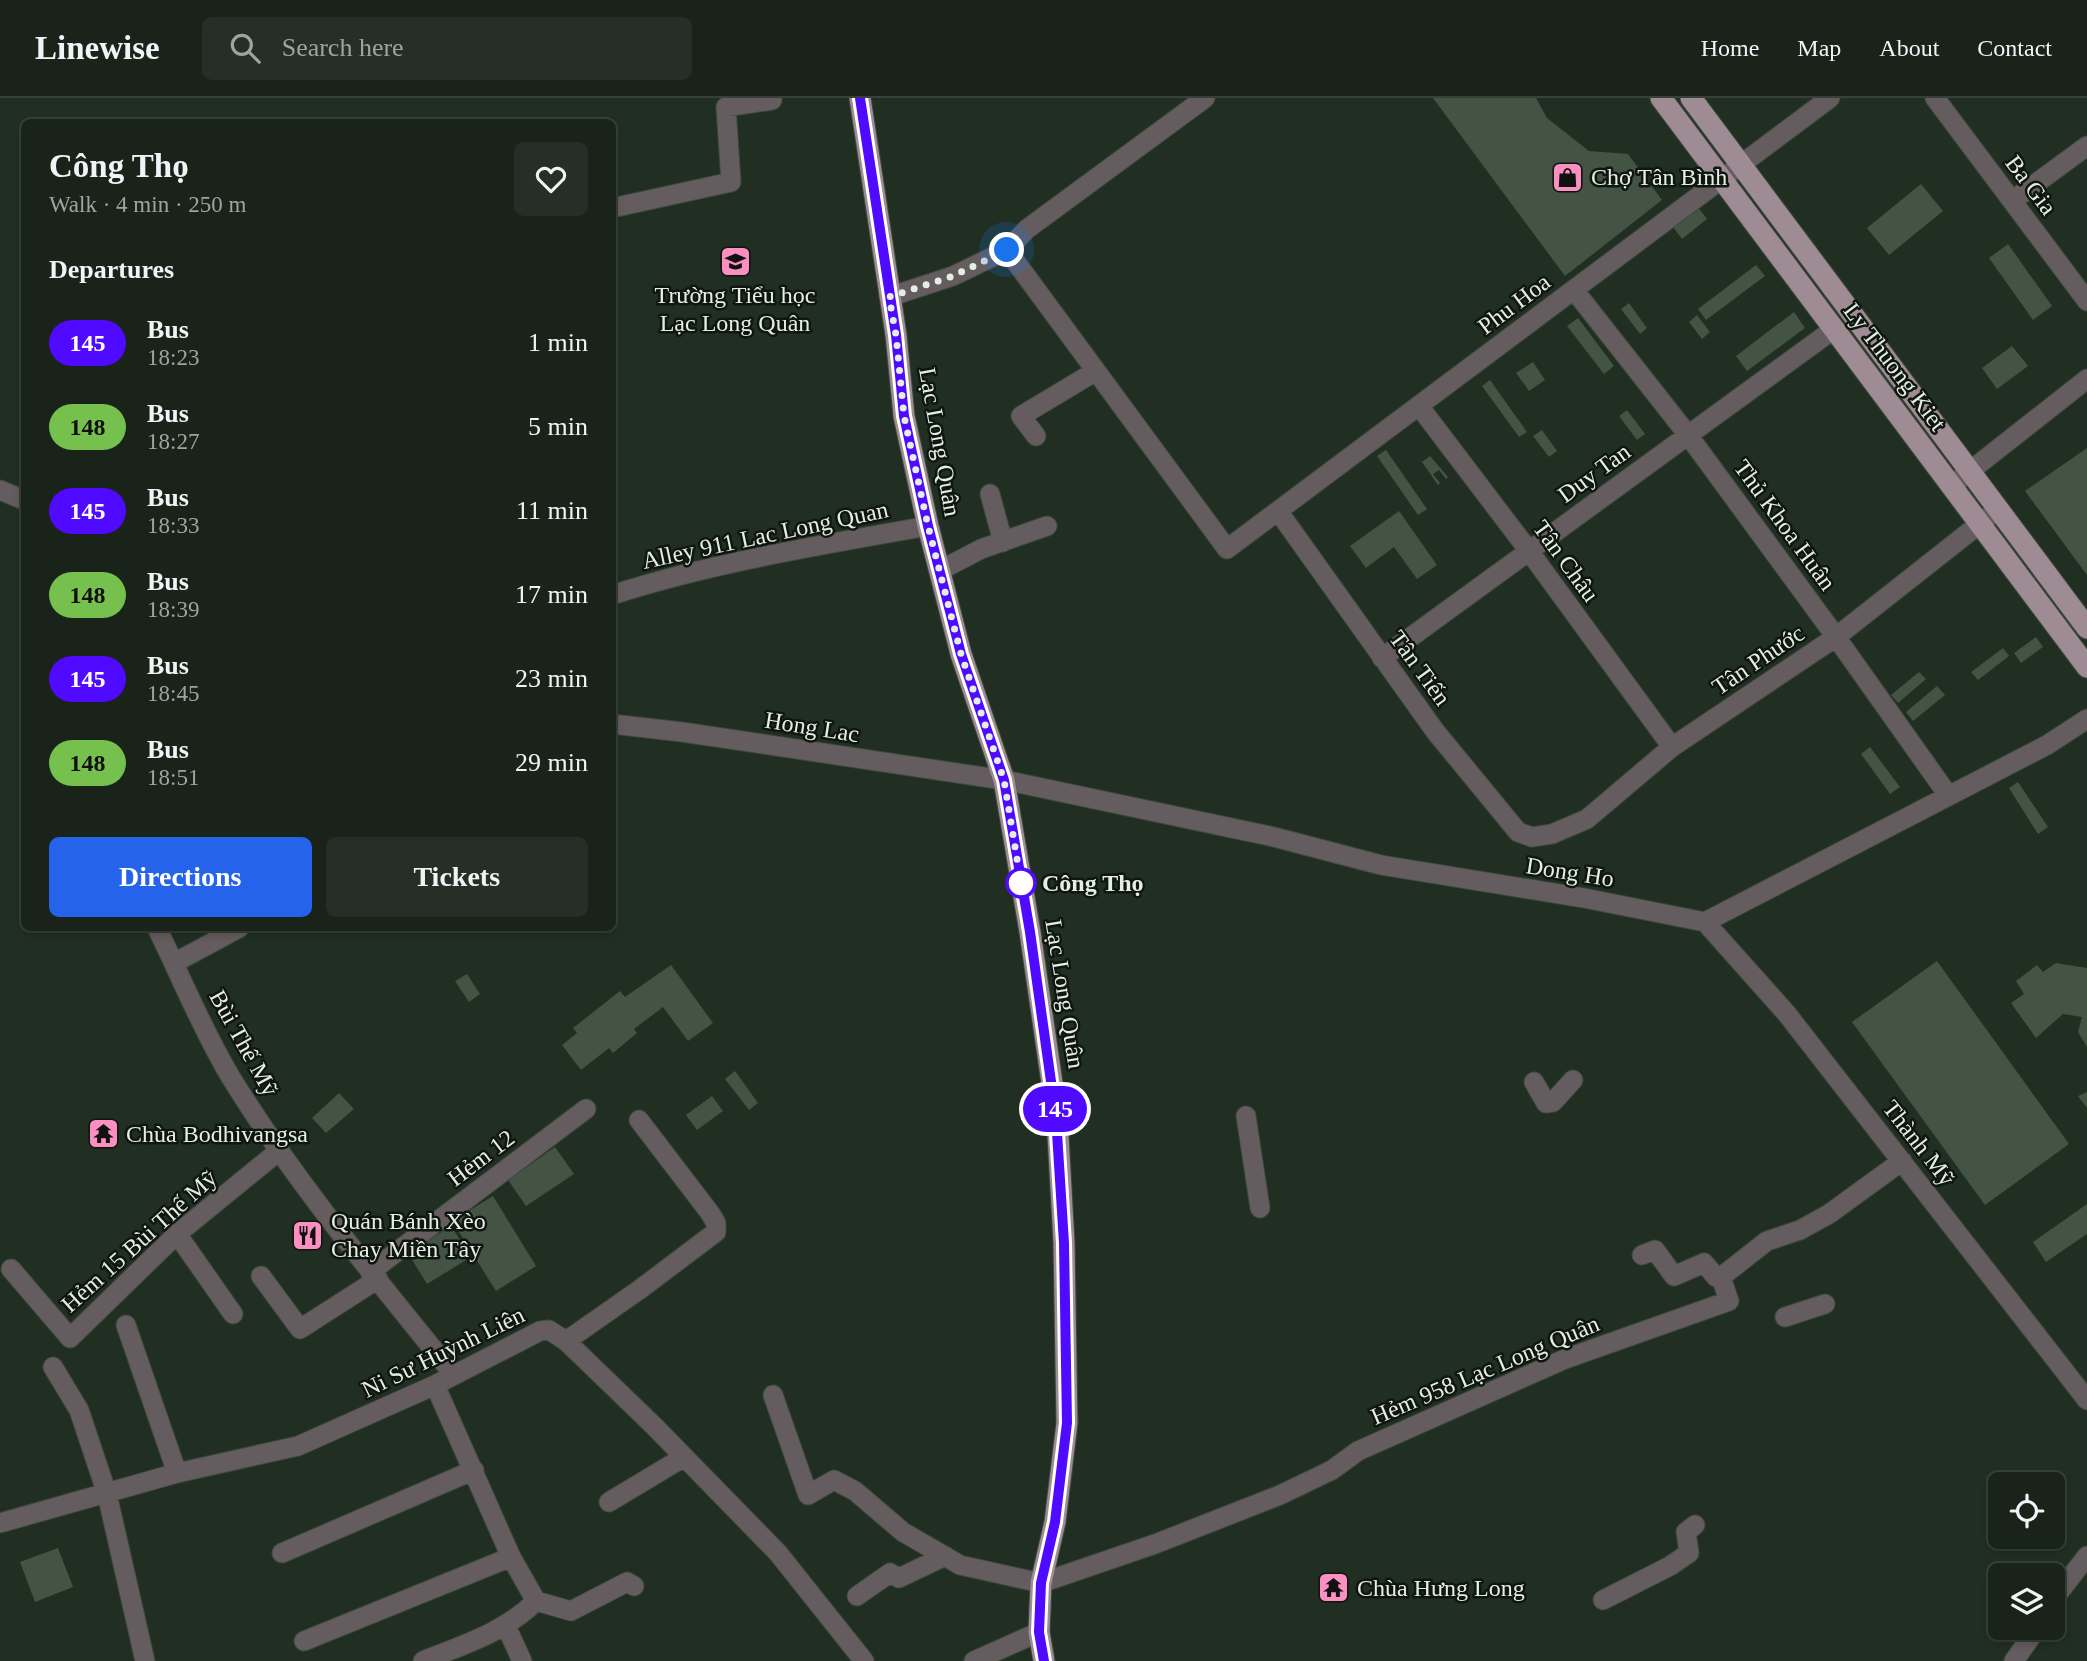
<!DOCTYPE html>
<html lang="en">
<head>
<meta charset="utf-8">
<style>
	body { margin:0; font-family:"Times New Roman",serif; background:#262f27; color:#f1f3f6; height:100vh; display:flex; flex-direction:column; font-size:26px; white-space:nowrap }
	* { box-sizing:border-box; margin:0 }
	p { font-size:23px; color:#9fa4a2 }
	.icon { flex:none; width:38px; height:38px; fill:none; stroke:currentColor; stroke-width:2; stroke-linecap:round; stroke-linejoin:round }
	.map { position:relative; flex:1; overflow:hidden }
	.side { position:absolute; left:21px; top:21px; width:595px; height:812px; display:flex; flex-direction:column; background:#19231a; border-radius:10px; box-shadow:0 4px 10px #0003,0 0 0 2px #374039 }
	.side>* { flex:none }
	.badge { padding:0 14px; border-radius:23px; font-size:24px; line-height:46px }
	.buttons { position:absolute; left:1988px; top:1374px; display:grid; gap:14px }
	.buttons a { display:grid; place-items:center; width:77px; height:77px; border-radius:10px; background:#19231a; box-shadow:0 4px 10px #0003,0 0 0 2px #374039; font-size:35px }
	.you { position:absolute; width:35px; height:35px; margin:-18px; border:5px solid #fff; border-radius:50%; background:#1a73e8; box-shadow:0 0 0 10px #1a73e833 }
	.map>.badge { position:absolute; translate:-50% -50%; box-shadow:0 0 0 4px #fff }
	h2 { padding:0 28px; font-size:26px; line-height:63px }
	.round { display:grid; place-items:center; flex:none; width:74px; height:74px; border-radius:10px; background:#262f27 }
	.overview { display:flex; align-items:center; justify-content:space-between; height:119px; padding:0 28px }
	h1 { font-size:33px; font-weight:700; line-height:52px }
	.primary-button { display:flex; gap:14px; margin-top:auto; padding:14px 28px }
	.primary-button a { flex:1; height:80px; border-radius:10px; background:#2563eb; color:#fff; font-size:28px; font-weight:700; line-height:80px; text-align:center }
	.primary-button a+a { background:#262f27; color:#f1f3f6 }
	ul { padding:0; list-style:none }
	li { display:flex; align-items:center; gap:21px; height:84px; padding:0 28px }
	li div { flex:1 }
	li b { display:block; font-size:26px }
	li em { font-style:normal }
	li .badge { min-width:77px; font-weight:700; text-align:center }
	header { display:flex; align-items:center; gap:42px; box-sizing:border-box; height:98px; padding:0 35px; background:#19231a; border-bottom:2px solid #374039 }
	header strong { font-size:33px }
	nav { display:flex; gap:38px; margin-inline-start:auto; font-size:24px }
	.search { width:490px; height:63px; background:#262f27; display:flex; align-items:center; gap:18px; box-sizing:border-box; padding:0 24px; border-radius:10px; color:#9fa4a2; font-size:26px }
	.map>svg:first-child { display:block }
	.building { fill:#435344 }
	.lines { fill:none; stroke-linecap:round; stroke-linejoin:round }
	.minor-casing { stroke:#3c4a3d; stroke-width:21 }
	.major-casing { stroke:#3c4a3d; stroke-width:23 }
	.minor { stroke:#655c5f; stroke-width:19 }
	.major { stroke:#9f8b93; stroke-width:21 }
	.line-casing { stroke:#fff; stroke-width:16 }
	.line { stroke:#4f0aff; stroke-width:10 }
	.walk { stroke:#e5eee5; stroke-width:7; stroke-dasharray:0 12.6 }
	.stop-dot { fill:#fff; stroke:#4f0aff; stroke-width:3.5 }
	.labels { text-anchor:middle; stroke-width:5; stroke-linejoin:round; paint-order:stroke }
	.poi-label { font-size:24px; fill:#e5eee5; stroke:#0f1610; text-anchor:start }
	.street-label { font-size:24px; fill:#e5eee5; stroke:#0f1610 }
	.stop-label { font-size:24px; font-weight:bold; fill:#e5eee5; stroke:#0f1610; text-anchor:start }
</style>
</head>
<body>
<header>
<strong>Linewise</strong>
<div class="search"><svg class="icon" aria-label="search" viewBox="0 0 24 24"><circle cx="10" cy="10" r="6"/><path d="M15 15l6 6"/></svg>Search here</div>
<nav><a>Home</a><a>Map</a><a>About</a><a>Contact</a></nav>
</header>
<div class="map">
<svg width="2087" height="1563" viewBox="0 0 2087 1563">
	<rect width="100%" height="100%" fill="#212f22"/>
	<!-- building -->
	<path class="building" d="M1433,0H1536L1547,20L1589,53L1628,56L1662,102L1565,178Z
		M1921,86L1943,113L1889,157L1867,130Z
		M1698,109L1707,121L1682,141L1673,129Z
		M2008,146L2052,208L2033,222L1989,160Z
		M1756,167L1765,178L1706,222L1698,211Z
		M1629,205L1647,230L1640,236L1621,211Z
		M1794,214L1805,230L1747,273L1736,258Z
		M1697,217L1710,234L1702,241L1689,224Z
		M1578,220L1614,268L1604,276L1567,228Z
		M2012,248L2028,268L1997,291L1982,270Z
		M1533,264L1545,282L1529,293L1516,275Z
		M1490,282L1527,334L1519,339L1482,288Z
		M1627,312L1645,336L1637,342L1619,318Z
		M1542,332L1557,353L1549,359L1533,338Z
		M2087,350V477L2025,393Z
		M1386,352L1427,411L1418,417L1377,358Z
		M1430,358L1448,379L1446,381L1439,372L1433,376L1440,385L1438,387L1422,364Z
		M1399,413L1437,467L1417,481L1394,449L1366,470L1350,448Z
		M2036,539L2043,549L2021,565L2014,555Z
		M2003,550L2009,558L1978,582L1971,574Z
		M1919,574L1926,581L1898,605L1891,597Z
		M1937,588L1945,597L1913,623L1906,614Z
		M1870,649L1900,689L1890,696L1861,656Z
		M2018,684L2048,729L2038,736L2009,690Z
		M1937,863L2069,1046L1985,1107L1852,924Z
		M2056,865L2087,870V949L2078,934L2082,919L2063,916L2036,940L2011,905L2024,896L2016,883L2037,867L2043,874Z
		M671,867L713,925L688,943L663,909L634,931L637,935L613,955L609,950L581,972L562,947L577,935L573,930L620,893L625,899Z
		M467,876L480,896L469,904L455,883Z
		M735,973L758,1005L749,1012L725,981Z
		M2087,994V1010L2078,998Z
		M339,995L354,1011L326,1035L312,1020Z
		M712,998L723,1013L697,1032L686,1017Z
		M555,1049L574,1076L526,1108L508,1082Z
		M493,1098L536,1168L496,1193L452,1123Z
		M2087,1106V1136L2046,1164L2033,1144Z
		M451,1128L471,1159L427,1186L408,1155Z
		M58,1450L73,1489L35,1504L20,1464Z"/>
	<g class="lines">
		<defs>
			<path id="minor" d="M1935,0L2087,203
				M2012,103L2087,48
				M612,110L731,84L726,9L772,2
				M1007,152L1227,451L1830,0
				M1574,192L1688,337L1836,539L1948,697
				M889,199L953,178L1007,152L1027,131L1205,0
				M1419,308L1529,453L1672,649
				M1036,338L1021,318L1096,273
				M1951,388L2087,281
				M0,392L24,402
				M990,396L1003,444
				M1278,413L1435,633L1518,734L1532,739L1552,736L1587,721L1672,649L1836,539L1992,416
				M939,473L981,451L1047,428
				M612,497C715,464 822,447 928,428
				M1382,560L1834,231
				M612,626L682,634L1004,682L1274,739L1381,767L1584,800L1705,824L2047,647L2087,621
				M1705,824L1787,916L2087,1302
				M157,830C181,879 202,931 230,978C295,1084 376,1180 454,1277
				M174,865L239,830
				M1534,984L1546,1005L1553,1004L1573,982
				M1246,1018L1260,1110
				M177,1136L233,1216
				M1642,1157L1655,1152L1674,1178L1704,1165L1716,1179H1721
				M11,1171L70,1240L177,1136L280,1052
				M370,1174L586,1011
				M261,1178L300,1231L378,1181
				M1785,1219L1825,1206
				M126,1227L177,1375
				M566,1243L639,1192L716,1134V1125L710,1115L639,1022
				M53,1269L79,1312L107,1396L145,1563
				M773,1297L808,1397L834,1382L855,1393L903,1434L960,1467L1041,1485L1155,1446L1280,1397L1332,1372L1358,1353L1565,1261L1729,1203L1721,1179L1767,1143L1800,1132L1829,1116L1902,1063
				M609,1404L684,1359
				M0,1425L177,1375L298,1348L435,1287L540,1233L549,1232L566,1243L654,1328L778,1455L864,1563
				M282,1455L474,1372
				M857,1498L890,1475L899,1480L945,1458
				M1603,1502L1670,1468L1689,1455L1686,1434L1695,1427
				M2053,1502L2087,1458
				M536,1503L571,1513L627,1484L634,1488
				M506,1528L522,1563
				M304,1543L511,1459
				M423,1563C463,1547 505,1534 536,1503L511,1459L435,1287
				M974,1563L1039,1534
				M2014,1563L2037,1530"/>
			<path id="major" d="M860,0L896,237L904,318L928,428L961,556L1004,682L1030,834L1057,1019L1064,1145L1067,1325L1055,1424L1041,1485L1039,1534L1044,1563
				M1661,0L2087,569
				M1691,0L2087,530"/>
		</defs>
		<!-- minor casing -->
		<use href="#minor" class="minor-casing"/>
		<!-- major casing -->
		<use href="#major" class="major-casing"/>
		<!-- minor -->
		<use href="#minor" class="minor"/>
		<!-- major -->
		<use href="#major" class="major"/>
	</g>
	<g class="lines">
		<defs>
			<path id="line" d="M860,0L896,237L904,318L928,428L961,556L1004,682L1030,834L1056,1019L1064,1145L1067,1325L1055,1424L1041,1485L1039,1534L1044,1563"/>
		</defs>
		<!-- line casing -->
		<use href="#line" class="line-casing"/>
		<!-- line -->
		<use href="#line" class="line"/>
		<!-- walk -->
		<path class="walk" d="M1007,152L953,178L889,199L896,237L904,318L928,428L961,556L1004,682L1021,785"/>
	</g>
	<!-- icons -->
	<defs>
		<symbol id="shop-square" viewBox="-11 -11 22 22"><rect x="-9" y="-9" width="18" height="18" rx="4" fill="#fc8fc1" stroke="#0f1610"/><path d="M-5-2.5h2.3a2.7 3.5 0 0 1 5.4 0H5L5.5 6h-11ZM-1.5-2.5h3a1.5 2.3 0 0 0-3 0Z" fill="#111"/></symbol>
		<symbol id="school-square" viewBox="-11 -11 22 22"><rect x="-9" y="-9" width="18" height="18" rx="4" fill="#fc8fc1" stroke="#0f1610"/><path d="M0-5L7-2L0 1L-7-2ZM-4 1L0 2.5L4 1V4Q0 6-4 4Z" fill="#111"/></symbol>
		<symbol id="temple-square" viewBox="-11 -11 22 22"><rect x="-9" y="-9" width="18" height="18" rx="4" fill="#fc8fc1" stroke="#0f1610"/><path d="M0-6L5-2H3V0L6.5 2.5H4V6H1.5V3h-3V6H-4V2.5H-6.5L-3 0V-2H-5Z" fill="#111"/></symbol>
		<symbol id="restaurant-square" viewBox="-11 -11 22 22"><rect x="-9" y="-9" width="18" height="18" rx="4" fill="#fc8fc1" stroke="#0f1610"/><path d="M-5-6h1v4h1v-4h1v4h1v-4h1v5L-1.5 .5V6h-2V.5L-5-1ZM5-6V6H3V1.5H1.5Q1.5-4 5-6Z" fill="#111"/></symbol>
	</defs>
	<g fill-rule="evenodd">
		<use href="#shop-square" x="1550" y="62" width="35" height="35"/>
		<use href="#school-square" x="718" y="146" width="35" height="35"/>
		<use href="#temple-square" x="86" y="1018" width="35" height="35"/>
		<use href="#restaurant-square" x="290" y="1120" width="35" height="35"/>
		<use href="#temple-square" x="1316" y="1472" width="35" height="35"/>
	</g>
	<!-- markers -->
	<circle class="stop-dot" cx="1021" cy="785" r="14"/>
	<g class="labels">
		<!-- poi labels -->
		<g class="poi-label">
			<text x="1591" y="87">Chợ Tân Bình</text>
			<text x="735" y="205" text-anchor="middle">Trường Tiểu học<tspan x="735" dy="28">Lạc Long Quân</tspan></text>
			<text x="126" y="1044">Chùa Bodhivangsa</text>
			<text x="331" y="1131">Quán Bánh Xèo<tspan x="331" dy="28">Chay Miền Tây</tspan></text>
			<text x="1357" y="1498">Chùa Hưng Long</text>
		</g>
		<!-- street labels -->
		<g class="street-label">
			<text transform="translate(2031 87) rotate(53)" y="8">Ba Gia</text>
			<text transform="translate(1514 206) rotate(-37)" y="8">Phu Hoa</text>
			<text transform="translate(1895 269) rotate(53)" y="8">Ly Thuong Kiet</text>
			<text transform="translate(940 344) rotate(80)" y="8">Lạc Long Quân</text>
			<text transform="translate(1594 375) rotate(-36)" y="8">Duy Tan</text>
			<text transform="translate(1785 427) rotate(54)" y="8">Thủ Khoa Huân</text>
			<text transform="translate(765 437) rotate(-12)" y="8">Alley 911 Lac Long Quan</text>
			<text transform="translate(1566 463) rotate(54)" y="8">Tân Châu</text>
			<text transform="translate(1758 562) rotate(-34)" y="8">Tân Phước</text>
			<text transform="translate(1420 570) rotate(54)" y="8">Tân Tiến</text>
			<text transform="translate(812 629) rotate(9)" y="8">Hong Lac</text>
			<text transform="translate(1570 774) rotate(9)" y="8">Dong Ho</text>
			<text transform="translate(1065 896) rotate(81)" y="8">Lạc Long Quân</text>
			<text transform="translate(244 945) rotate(61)" y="8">Bùi Thế Mỹ</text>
			<text transform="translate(1919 1045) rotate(52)" y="8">Thành Mỹ</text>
			<text transform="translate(481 1060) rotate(-37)" y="8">Hẻm 12</text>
			<text transform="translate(139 1143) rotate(-42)" y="8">Hẻm 15 Bùi Thế Mỹ</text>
			<text transform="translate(443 1254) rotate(-26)" y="8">Ni Sư Huỳnh Liên</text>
			<text transform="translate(1485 1272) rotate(-23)" y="8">Hẻm 958 Lạc Long Quân</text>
		</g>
		<!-- stop labels -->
		<g class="stop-label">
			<text x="1042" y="793">Công Thọ</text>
		</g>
	</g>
</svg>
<div class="buttons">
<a><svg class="icon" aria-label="locate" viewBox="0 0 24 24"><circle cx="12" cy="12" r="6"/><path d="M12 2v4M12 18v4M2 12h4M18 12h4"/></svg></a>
<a><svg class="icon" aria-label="layers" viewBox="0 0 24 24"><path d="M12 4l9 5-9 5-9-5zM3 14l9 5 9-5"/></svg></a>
</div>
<div class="you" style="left:1007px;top:152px"></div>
<b class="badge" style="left:1055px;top:1011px;background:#4f0aff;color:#fff">145</b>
<section class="side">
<div class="overview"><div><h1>Công Thọ</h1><p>Walk · 4 min · 250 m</p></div><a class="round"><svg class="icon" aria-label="heart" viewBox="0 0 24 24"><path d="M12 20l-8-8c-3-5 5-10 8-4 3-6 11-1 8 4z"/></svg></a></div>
<h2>Departures</h2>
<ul>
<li><span class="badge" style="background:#4f0aff;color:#fff">145</span><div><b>Bus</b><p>18:23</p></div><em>1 min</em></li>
<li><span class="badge" style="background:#76c04d;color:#111">148</span><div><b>Bus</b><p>18:27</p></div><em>5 min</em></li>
<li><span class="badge" style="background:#4f0aff;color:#fff">145</span><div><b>Bus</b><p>18:33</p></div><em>11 min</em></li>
<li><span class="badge" style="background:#76c04d;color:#111">148</span><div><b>Bus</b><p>18:39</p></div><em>17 min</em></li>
<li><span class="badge" style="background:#4f0aff;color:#fff">145</span><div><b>Bus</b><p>18:45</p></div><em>23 min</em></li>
<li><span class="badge" style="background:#76c04d;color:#111">148</span><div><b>Bus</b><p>18:51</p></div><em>29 min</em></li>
</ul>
<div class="primary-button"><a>Directions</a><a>Tickets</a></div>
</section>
</div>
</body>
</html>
